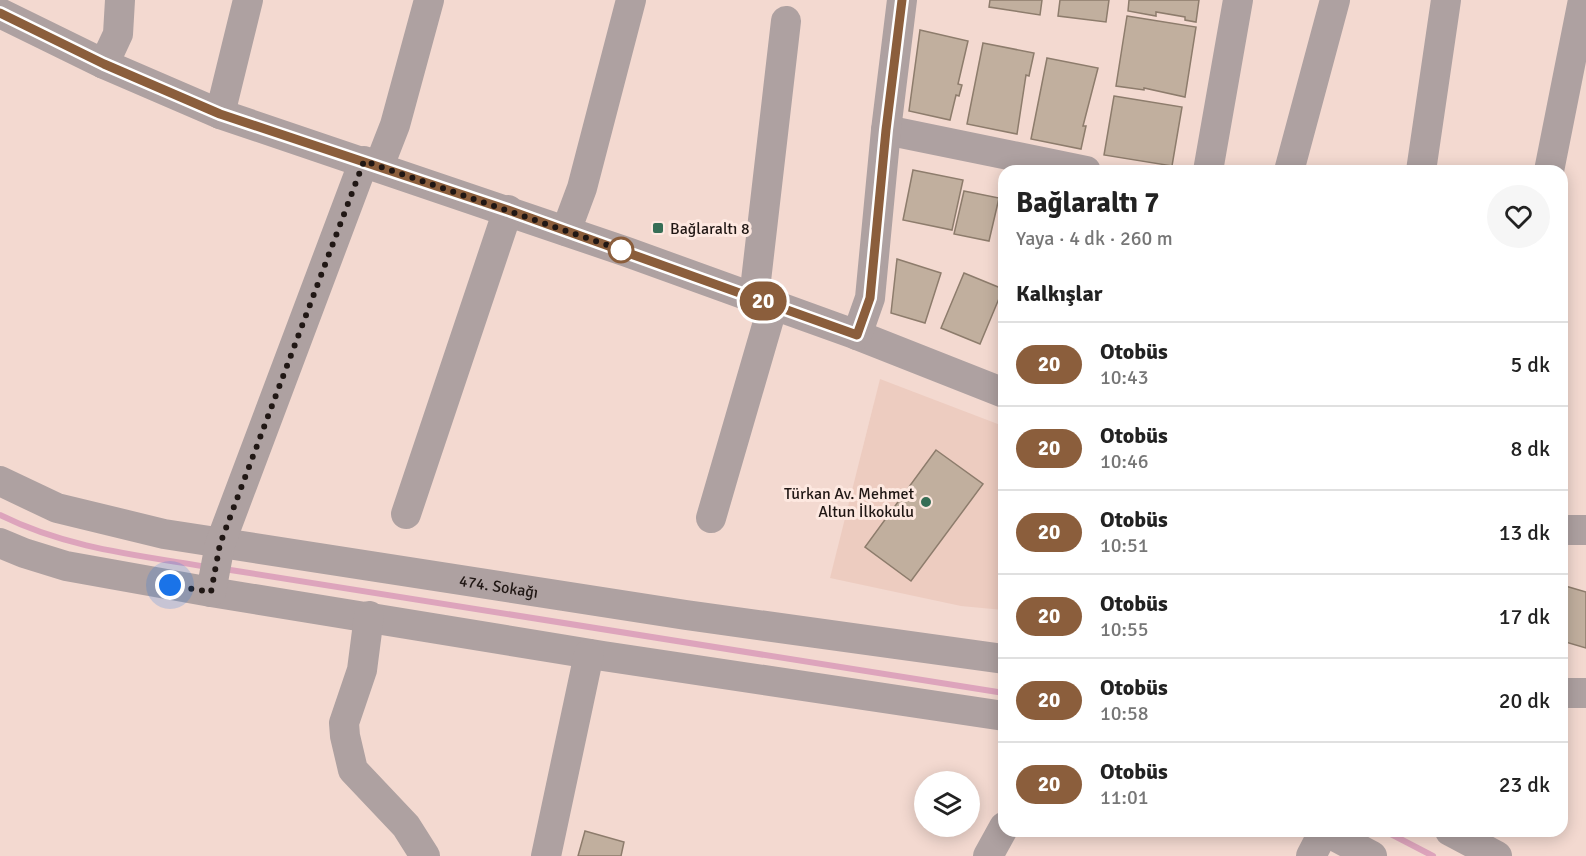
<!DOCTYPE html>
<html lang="tr">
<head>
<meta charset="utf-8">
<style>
	body { margin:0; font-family:Signika,sans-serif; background:#f6f6f6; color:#222; height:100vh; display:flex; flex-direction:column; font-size:22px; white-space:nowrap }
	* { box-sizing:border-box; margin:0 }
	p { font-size:20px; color:#767676 }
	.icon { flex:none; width:33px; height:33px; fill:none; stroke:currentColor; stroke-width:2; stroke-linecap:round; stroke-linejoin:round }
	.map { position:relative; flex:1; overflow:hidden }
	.details { position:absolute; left:998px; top:165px; width:570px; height:672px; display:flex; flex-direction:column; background:#fff; border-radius:18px; box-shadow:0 3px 15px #0003 }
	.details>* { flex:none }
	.badge { padding:0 12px; border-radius:20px; font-size:21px; line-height:39px }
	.controls { position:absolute; left:914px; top:771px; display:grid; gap:12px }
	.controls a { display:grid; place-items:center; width:66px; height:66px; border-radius:50%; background:#fff; box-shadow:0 3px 15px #0003; font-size:30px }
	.you { position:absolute; width:30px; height:30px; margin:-15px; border:4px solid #fff; border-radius:50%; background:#1a73e8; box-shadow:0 0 0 9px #1a73e833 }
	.map>.badge { position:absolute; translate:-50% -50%; box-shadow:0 0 0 3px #fff }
	h2 { padding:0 18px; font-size:22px; line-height:54px }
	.round { display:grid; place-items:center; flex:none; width:63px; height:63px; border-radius:32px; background:#f6f6f6 }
	.headline { display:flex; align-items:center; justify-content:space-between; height:102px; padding:0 18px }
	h1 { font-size:28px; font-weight:800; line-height:45px }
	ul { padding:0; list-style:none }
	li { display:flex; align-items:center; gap:18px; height:84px; padding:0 18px; border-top:2px solid #e0e0e0 }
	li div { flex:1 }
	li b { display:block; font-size:22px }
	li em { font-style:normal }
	li .badge { min-width:66px; font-weight:700; text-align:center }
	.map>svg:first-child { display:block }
	.built { fill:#edccc0 }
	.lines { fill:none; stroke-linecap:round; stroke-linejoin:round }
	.stream { stroke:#dda4bc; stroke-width:6 }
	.building { fill:#c1af9e; stroke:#8d7c6c; stroke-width:1.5 }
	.minor { stroke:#aea1a1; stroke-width:30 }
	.line-casing { stroke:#fff; stroke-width:14 }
	.line { stroke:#8b5e3c; stroke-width:9 }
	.walk { stroke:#201714; stroke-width:6; stroke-dasharray:0 10.8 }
	.poi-dot { fill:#366e56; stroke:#fde8e0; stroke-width:2 }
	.stop-dot { fill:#fff; stroke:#8b5e3c; stroke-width:3 }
	.labels { text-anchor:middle; stroke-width:6; stroke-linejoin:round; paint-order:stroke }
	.poi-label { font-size:16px; fill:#201714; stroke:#fde8e0; text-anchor:start }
	.street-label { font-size:16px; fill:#201714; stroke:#fde8e0 }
</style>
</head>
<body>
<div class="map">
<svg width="1586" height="856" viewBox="0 0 1586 856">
	<rect width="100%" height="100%" fill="#f3d9d0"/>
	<!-- built -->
	<path class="built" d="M880,379L1003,426V610L961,606L830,578Z"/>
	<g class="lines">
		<!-- stream -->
		<path class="stream" d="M0,515C66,548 136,555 208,567
			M224,569L1004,693
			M1385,831L1433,856"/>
	</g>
	<!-- building -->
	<path class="building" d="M990,0H1042L1040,15L989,7Z
		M1060,0H1109L1106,22L1058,16Z
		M1129,0H1199L1196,22L1185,20V17L1156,12V16L1128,11Z
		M1127,16L1196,27L1185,97L1144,88V90L1116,86Z
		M920,30L968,41L958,84L962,85L959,96L956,95L950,120L909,111Z
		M983,43L1034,53L1029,76L1026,75L1017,134L967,124Z
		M1047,58L1098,68L1083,126H1086L1081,149L1031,139Z
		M1114,96L1182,107L1172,166L1104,155Z
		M913,170L963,180L952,230L903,220Z
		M964,191L999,198L989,241L954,234Z
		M897,259L941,273L925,323L891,313Z
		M964,273L1003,289L980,344L941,328Z
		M936,450L983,484L911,581L865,547Z
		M1562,585L1586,592V648L1562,641Z
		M585,831L624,842L621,856H578Z"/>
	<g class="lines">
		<!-- minor -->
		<g class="minor">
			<path d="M0,13L104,64L220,114L627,252L857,335L1004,393"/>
			<path d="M104,64L118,34L120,0"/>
			<path d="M220,114L248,0"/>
			<path d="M886,130L1086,171"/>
			<path d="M379,166L395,125L429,0"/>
			<path d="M1208,171L1238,0"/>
			<path d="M1289,171L1335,0"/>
			<path d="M1421,171L1446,0"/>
			<path d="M1549,171L1583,0"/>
			<path d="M566,231L582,188L631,0"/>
			<path d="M754,298L786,21"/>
			<path d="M857,335L870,298L886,130L902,0"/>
			<path id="s1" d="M0,481L57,508L164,534L686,615L1004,659"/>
			<path d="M406,514L508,210"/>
			<path d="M711,518L773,305"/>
			<path d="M1562,530H1586"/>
			<path d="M0,543L24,553L66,566L211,592L603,656L1004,716"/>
			<path d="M211,592L220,544L364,161"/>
			<path d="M369,616L362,670L344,723L345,736L353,770L406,826L425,856"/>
			<path d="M1562,693H1586"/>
			<path d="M1325,831L1372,856"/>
			<path d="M1450,831L1497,856"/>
			<path d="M546,856L589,654"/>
			<path d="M988,856L1004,827"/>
			<path d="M1311,856L1324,831"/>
		</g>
	</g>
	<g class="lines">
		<defs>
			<path id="line" d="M0,13L104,64L220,114L508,210L857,335L870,298L886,130L902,0"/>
		</defs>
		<!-- line casing -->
		<use href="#line" class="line-casing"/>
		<!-- line -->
		<use href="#line" class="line"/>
		<!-- walk -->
		<path class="walk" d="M170,585L211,592L220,544L364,161L627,252L621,250"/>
	</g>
	<!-- markers -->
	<g class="poi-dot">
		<rect x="652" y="222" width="12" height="12" rx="3"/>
		<circle cx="926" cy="502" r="6"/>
	</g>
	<circle class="stop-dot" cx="621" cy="250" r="12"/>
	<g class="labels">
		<!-- poi labels -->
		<g class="poi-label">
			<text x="670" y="234">Bağlaraltı 8</text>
			<text x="914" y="499" text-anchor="end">Türkan Av. Mehmet<tspan x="914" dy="18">Altun İlkokulu</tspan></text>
		</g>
		<!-- street labels -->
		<g class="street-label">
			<text dy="6" stroke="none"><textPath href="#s1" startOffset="512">474. Sokağı</textPath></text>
		</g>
	</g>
</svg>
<div class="controls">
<a><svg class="icon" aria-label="layers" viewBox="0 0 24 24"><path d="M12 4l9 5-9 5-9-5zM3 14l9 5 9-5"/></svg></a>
</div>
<div class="you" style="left:170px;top:585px"></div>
<b class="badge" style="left:763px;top:301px;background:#8b5e3c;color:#fff">20</b>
<section class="details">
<div class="headline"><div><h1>Bağlaraltı 7</h1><p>Yaya · 4 dk · 260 m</p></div><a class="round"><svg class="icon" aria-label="heart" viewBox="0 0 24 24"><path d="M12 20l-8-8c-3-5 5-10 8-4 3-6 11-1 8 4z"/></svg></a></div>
<h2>Kalkışlar</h2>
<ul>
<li><span class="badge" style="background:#8b5e3c;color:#fff">20</span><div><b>Otobüs</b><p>10:43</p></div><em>5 dk</em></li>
<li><span class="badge" style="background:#8b5e3c;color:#fff">20</span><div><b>Otobüs</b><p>10:46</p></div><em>8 dk</em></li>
<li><span class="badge" style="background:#8b5e3c;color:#fff">20</span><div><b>Otobüs</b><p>10:51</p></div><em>13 dk</em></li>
<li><span class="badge" style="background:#8b5e3c;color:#fff">20</span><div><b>Otobüs</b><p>10:55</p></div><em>17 dk</em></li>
<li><span class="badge" style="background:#8b5e3c;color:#fff">20</span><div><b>Otobüs</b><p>10:58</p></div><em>20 dk</em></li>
<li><span class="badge" style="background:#8b5e3c;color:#fff">20</span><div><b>Otobüs</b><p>11:01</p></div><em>23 dk</em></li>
</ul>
</section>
</div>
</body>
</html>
